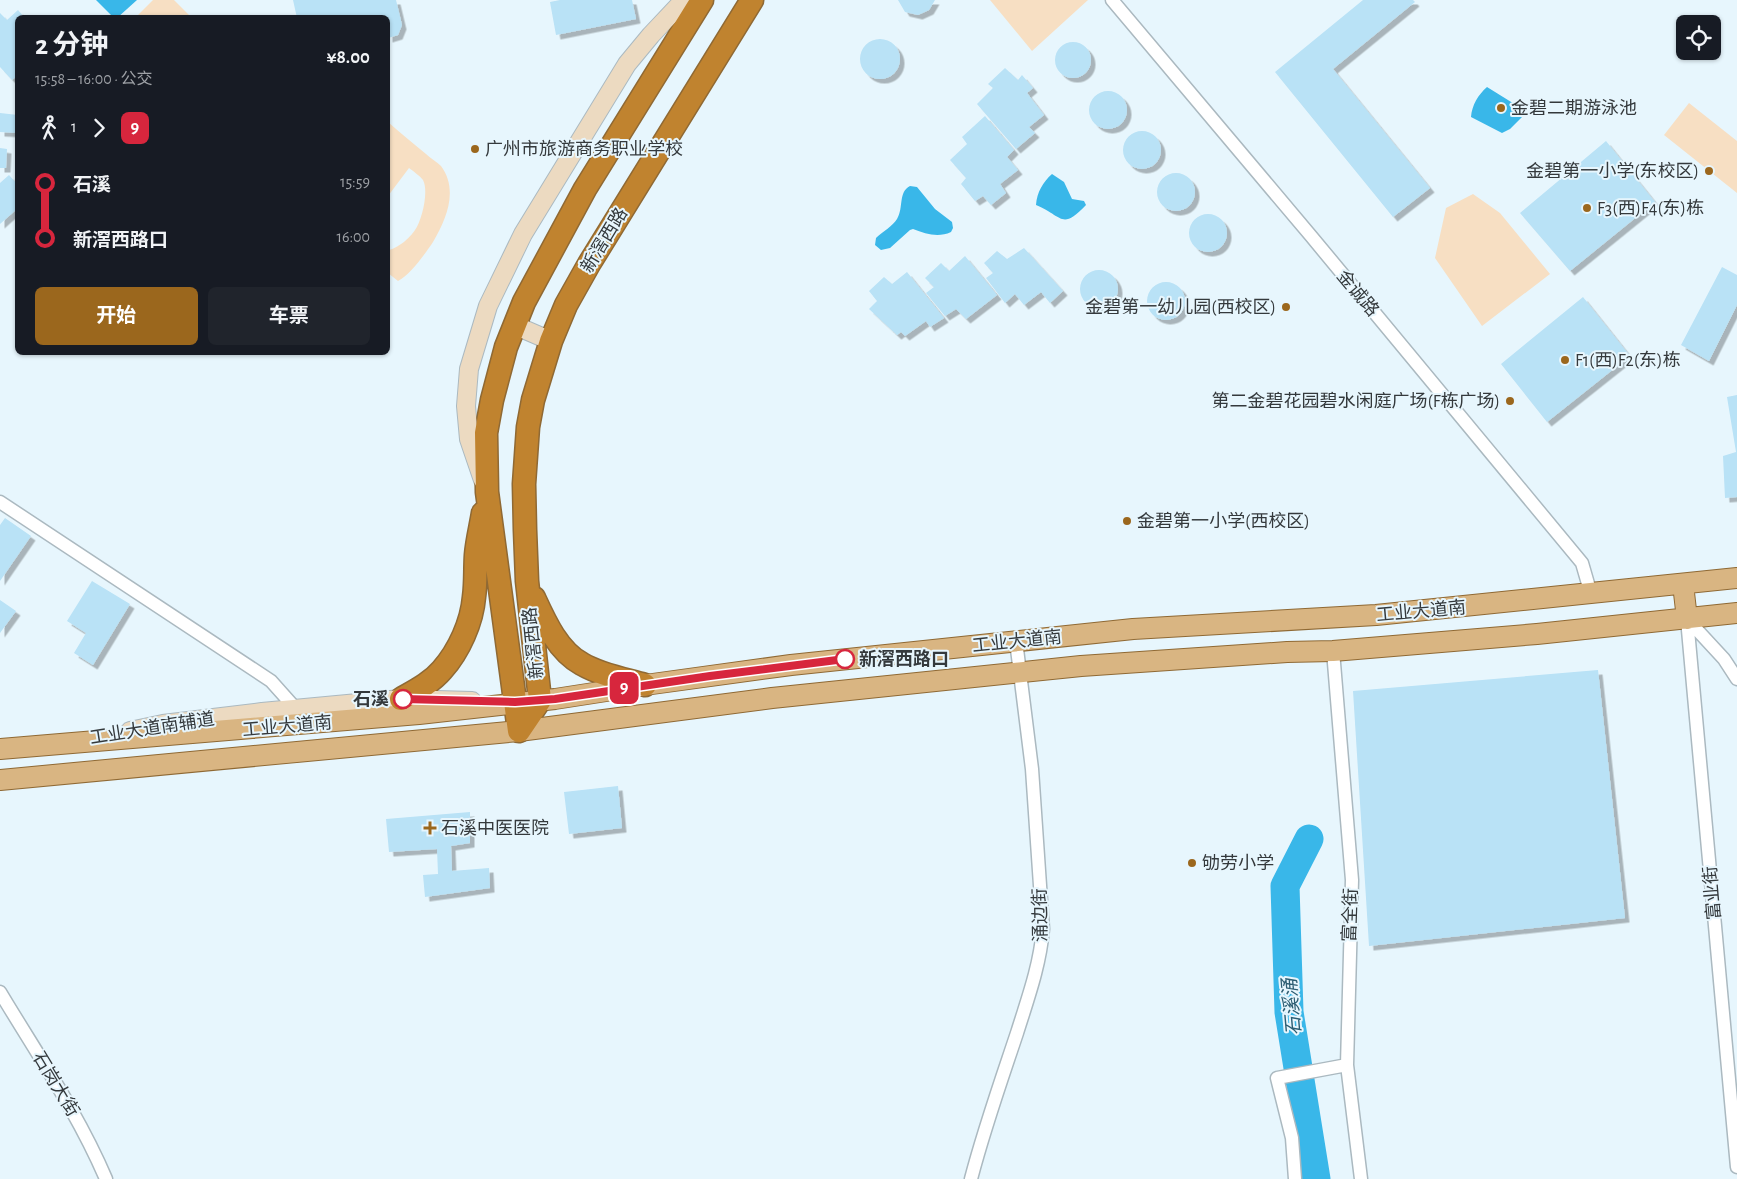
<!DOCTYPE html>
<html lang="zh">
<head>
<meta charset="utf-8">
<style>
	body { margin:0; font-family:"Alegreya Sans","Noto Sans SC",sans-serif; background:#20242c; color:#f1f3f6; height:100vh; display:flex; flex-direction:column; font-size:19px; white-space:nowrap }
	* { box-sizing:border-box; margin:0 }
	p { font-size:16px; color:#9ea1a6 }
	.icon { flex:none; width:28px; height:28px; fill:none; stroke:currentColor; stroke-width:2; stroke-linecap:round; stroke-linejoin:round }
	.map { position:relative; flex:1; overflow:hidden }
	.sheet { position:absolute; left:15px; top:15px; width:375px; height:340px; display:flex; flex-direction:column; background:#171b24; border-radius:8px; box-shadow:0 1px 4px #0004 }
	.sheet>* { flex:none }
	.badge { padding:0 10px; border-radius:8px; font-size:18px; line-height:32px }
	.controls { position:absolute; left:1676px; top:15px; display:grid; gap:10px }
	.controls a { display:grid; place-items:center; width:45px; height:45px; border-radius:8px; background:#171b24; box-shadow:0 1px 4px #0004; font-size:25px }
	.map>.badge { position:absolute; translate:-50% -50%; box-shadow:0 0 0 2px #fff }
	.legs { display:flex; align-items:center; gap:8px; height:55px; padding:0 20px; font-size:16px }
	.legs p { margin-inline-start:auto }
	.summary { display:flex; align-items:center; justify-content:space-between; height:85px; padding:0 20px }
	h1 { font-size:28px; font-weight:700; line-height:38px }
	.primary-button { display:flex; gap:10px; margin-top:auto; padding:10px 20px }
	.primary-button a { flex:1; height:58px; border-radius:8px; background:#9b671d; color:#fff; font-size:20px; font-weight:700; line-height:58px; text-align:center }
	.primary-button a+a { background:#20242c; color:#f1f3f6 }
	ul { padding:0 20px; list-style:none }
	li { display:flex; align-items:center; gap:18px; height:55px; font-size:19px }
	li i { display:grid; place-items:center; width:8px; height:100%; margin:0 6px; background:currentColor }
	li i::after { content:''; width:12px; height:12px; margin:-6px; border:4px solid; border-radius:50%; background:#171b24 }
	li p { margin-inline-start:auto }
	li:first-child i { background:linear-gradient(#0000 50%,currentColor 0) }
	li:last-child i { background:linear-gradient(currentColor 50%,#0000 0) }
	.map>svg:first-child { display:block }
	.green { fill:#f7dfc3 }
	.water { fill:#39b7e9 }
	.lines { fill:none; stroke-linecap:round; stroke-linejoin:round }
	.river { stroke:#39b7e9; stroke-width:29 }
	.building { fill:#b9e2f6; filter:url(#shadow) }
	.street-casing { stroke:#abb9c0; stroke-width:15 }
	.secondary-casing { stroke:#abb9c0; stroke-width:20 }
	.primary-casing { stroke:#8f6934; stroke-width:22 }
	.highway-casing { stroke:#8f6934; stroke-width:25 }
	.street { stroke:#fff; stroke-width:12 }
	.secondary { stroke:#ecdac1; stroke-width:18 }
	.primary { stroke:#d9b582; stroke-width:20 }
	.highway { stroke:#c0832f; stroke-width:22 }
	.line-1-casing { stroke:#fff; stroke-width:11 }
	.line-1 { stroke:#d7263d; stroke-width:8 }
	.poi-dot { fill:#9b671d; stroke:#e7f6fd; stroke-width:2 }
	.stop-1-dot { fill:#fff; stroke:#d7263d; stroke-width:2.5 }
	.labels { text-anchor:middle; stroke-width:4; stroke-linejoin:round; paint-order:stroke }
	.poi-label { font-size:18px; fill:#34393c; stroke:#e7f6fd; text-anchor:start }
	.street-label { font-size:18px; fill:#34393c; stroke:#e7f6fd }
	.stop-label { font-size:18px; font-weight:bold; fill:#34393c; stroke:#e7f6fd; text-anchor:start }
	.water-label { font-size:19px; font-style:italic; fill:#2c5d72; stroke:#e7f6fd }
</style>
</head>
<body>
<div class="map">
<svg width="1737" height="1179" viewBox="0 0 1737 1179">
	<defs>
		<filter id="shadow"><feDropShadow dx="4.5" dy="4.5" stdDeviation="0" flood-color="#0004"/></filter>
	</defs>
	<rect width="100%" height="100%" fill="#e7f6fd"/>
	<!-- green -->
	<path class="green" d="M153,0H174L191,17H136Z
		M990,0H1088L1032,51Z
		M1689,103L1737,141V193L1664,135Z
		M388,122C400,133 413,143 426,154C430,158 437,162 441,166C459,190 446,220 433,242C425,254 410,275 398,281L388,273V250C397,249 410,238 415,230C422,220 429,191 423,180C420,176 413,171 409,168L388,196Z
		M1473,194L1500,213L1550,274L1482,326L1435,258L1446,208Z"/>
	<!-- water -->
	<path class="water" d="M96,0H137L117,18L113,17Z
		M1487,87L1516,105L1522,117L1510,129L1502,133L1471,117C1472,105 1478,95 1487,87Z
		M1052,174L1064,182L1072,199L1084,201L1086,205C1061,231 1063,216 1036,205C1037,192 1043,182 1052,174Z
		M910,186L917,187L935,209L952,222L953,228L951,232C938,238 926,234 913,229L910,230L890,248L881,250L875,245L876,238C882,232 893,226 897,219C904,207 898,192 910,186Z"/>
	<g class="lines">
		<!-- river -->
		<path class="river" d="M1309,839L1285,886L1289,1012L1316,1179"/>
	</g>
	<!-- building -->
	<path class="building" d="M293,0H396L402,25L398,35L388,38V18H297Z
		M560,0H632L636,19L556,35L550,2Z
		M898,0H935L929,10L918,15L905,12Z
		M1363,0H1413L1415,2L1333,69L1430,188L1393,217L1275,72Z
		M18,10L25,18H18V75L12,80L0,67V13L7,20Z
		M860 59a20 20 0 1 1 40 0a20 20 0 1 1-40 0Z
		M1055 60a18 18 0 1 1 36 0a18 18 0 1 1-36 0Z
		M1005,68L1018,80L1022,75L1033,88L1027,93L1044,115L1029,127L1035,133L1016,149L977,104L993,88L988,84Z
		M1089 110a19 19 0 1 1 38 0a19 19 0 1 1-38 0Z
		M0,113L18,115V133L0,132Z
		M985,116L1014,150L1007,157L1018,170L1000,184L1006,193L991,205L983,196L975,201L961,184L966,178L950,160L967,144L962,137Z
		M1123 150a19 19 0 1 1 38 0a19 19 0 1 1-38 0Z
		M1606,141L1655,202L1570,271L1520,213Z
		M0,148L7,149L6,168H0Z
		M1157 192a19 19 0 1 1 38 0a19 19 0 1 1-38 0Z
		M9,175L18,185V208L0,224V183Z
		M1189 233a19 19 0 1 1 38 0a19 19 0 1 1-38 0Z
		M1024,248L1063,291L1050,303L1041,292L1024,305L1015,294L1005,303L986,278L993,273L984,263L997,251L1007,259Z
		M965,256L997,295L966,319L956,309L945,316L926,293L934,287L925,278L941,263L949,271Z
		M1722,267L1737,275V305L1709,361L1681,345Z
		M1080 289a19 19 0 1 1 38 0a19 19 0 1 1-38 0Z
		M907,272L944,318L930,327L926,321L905,336L901,332L897,335L869,309L877,301L869,291L884,277L892,284Z
		M1147 301a19 19 0 1 1 38 0a19 19 0 1 1-38 0Z
		M1583,297L1630,356L1547,422L1501,364Z
		M1737,395V497L1725,498L1723,456L1736,452L1727,397Z
		M5,518L31,536L0,581V525Z
		M92,581L130,604L93,665L74,653L86,633L67,621Z
		M0,600L16,611L0,633Z
		M1598,670L1625,918L1369,946L1353,691Z
		M618,786L622,828L569,834L564,792Z
		M470,812V843L451,846L452,871L489,868L490,888L425,897L423,875L438,874L437,849L389,852L386,819Z"/>
	<g class="lines">
		<defs>
			<path id="street" d="M1112,0L1311,236L1582,563L1591,594
				M0,502L271,681L296,709
				M1687,619L1737,1167
				M1687,619L1724,659L1737,679
				M1333,651L1352,880L1347,1065L1361,1179
				M0,992C37,1054 78,1113 106,1179
				M971,1179C984,1129 1001,1081 1017,1033C1028,998 1040,965 1043,929L1032,769L1016,641
				M1295,1179L1292,1138L1277,1078L1347,1065"/>
			<path id="secondary" d="M514,325L551,341
				M483,480L469,439L466,406L469,369L488,306L523,234L627,64L651,35L684,0
				M130,731L163,724L262,712L401,699L472,701"/>
			<path id="primary" d="M1683,584L1687,619
				M0,749L419,714L555,699L645,685L791,665L1133,629L1376,615L1737,578
				M0,780L519,731L772,698L1081,666L1287,652L1333,651L1537,634L1737,613"/>
			<path id="highway" d="M534,598C545,622 558,651 582,664C601,675 624,679 645,685
				M401,699C415,691 431,683 442,670C459,651 472,622 474,597C476,583 475,569 476,555C477,541 481,526 483,513
				M519,731L540,700L527,581L525,530L524,484L528,427L533,400L551,341L566,305L589,264L752,0
				M519,731L487,492L486,433L492,400L506,347L524,302L585,189L702,0"/>
		</defs>
		<!-- street casing -->
		<use href="#street" class="street-casing"/>
		<!-- secondary casing -->
		<use href="#secondary" class="secondary-casing"/>
		<!-- primary casing -->
		<use href="#primary" class="primary-casing"/>
		<!-- highway casing -->
		<use href="#highway" class="highway-casing"/>
		<!-- street -->
		<use href="#street" class="street"/>
		<!-- secondary -->
		<use href="#secondary" class="secondary"/>
		<!-- primary -->
		<use href="#primary" class="primary"/>
		<!-- highway -->
		<use href="#highway" class="highway"/>
	</g>
	<g class="lines">
		<defs>
			<path id="line-1" d="M403,699L515,702L555,699L710,676L845,659"/>
		</defs>
		<!-- line-1 casing -->
		<use href="#line-1" class="line-1-casing"/>
		<!-- line-1 -->
		<use href="#line-1" class="line-1"/>
	</g>
	<!-- markers -->
	<g class="poi-dot">
		<circle cx="1501" cy="108" r="5"/>
		<circle cx="475" cy="149" r="5"/>
		<circle cx="1709" cy="171" r="5"/>
		<circle cx="1587" cy="208" r="5"/>
		<circle cx="1286" cy="307" r="5"/>
		<circle cx="1565" cy="360" r="5"/>
		<circle cx="1510" cy="401" r="5"/>
		<circle cx="1127" cy="521" r="5"/>
		<path d="M427.5 820.5h5v5h5v5h-5v5h-5v-5h-5v-5h5z"/>
		<circle cx="1192" cy="863" r="5"/>
	</g>
	<g class="stop-1-dot">
		<circle cx="845" cy="659" r="9"/>
		<circle cx="403" cy="699" r="9"/>
	</g>
	<g class="labels">
		<!-- poi labels -->
		<g class="poi-label">
			<text x="1511" y="114">金碧二期游泳池</text>
			<text x="485" y="155">广州市旅游商务职业学校</text>
			<text x="1699" y="177" text-anchor="end">金碧第一小学(东校区)</text>
			<text x="1597" y="214">F3(西)F4(东)栋</text>
			<text x="1276" y="313" text-anchor="end">金碧第一幼儿园(西校区)</text>
			<text x="1575" y="366">F1(西)F2(东)栋</text>
			<text x="1500" y="407" text-anchor="end">第二金碧花园碧水闲庭广场(F栋广场)</text>
			<text x="1137" y="527">金碧第一小学(西校区)</text>
			<text x="441" y="834">石溪中医医院</text>
			<text x="1202" y="869">劬劳小学</text>
		</g>
		<!-- street labels -->
		<g class="street-label">
			<text transform="translate(604 240) rotate(-59)" y="6">新滘西路</text>
			<text transform="translate(1358 293) rotate(50)" y="6">金诚路</text>
			<text transform="translate(1421 611) rotate(-5)" y="6">工业大道南</text>
			<text transform="translate(1017 641) rotate(-6)" y="6">工业大道南</text>
			<text transform="translate(533 643) rotate(-96)" y="6">新滘西路</text>
			<text transform="translate(287 726) rotate(-5)" y="6">工业大道南</text>
			<text transform="translate(152 728) rotate(-9)" y="6">工业大道南辅道</text>
			<text transform="translate(1712 893) rotate(-95)" y="6">富业街</text>
			<text transform="translate(1040 915) rotate(-91)" y="6">涌边街</text>
			<text transform="translate(1350 915) rotate(-88)" y="6">富全街</text>
			<text transform="translate(56 1084) rotate(59)" y="6">石岗大街</text>
		</g>
		<!-- stop labels -->
		<g class="stop-label">
			<text x="859" y="665">新滘西路口</text>
			<text x="389" y="705" text-anchor="end">石溪</text>
		</g>
		<!-- water labels -->
		<g class="water-label">
			<text transform="translate(1291 1007) rotate(-95)" y="7">石溪涌</text>
		</g>
	</g>
</svg>
<div class="controls">
<a><svg class="icon" aria-label="locate" viewBox="0 0 24 24"><circle cx="12" cy="12" r="6"/><path d="M12 2v4M12 18v4M2 12h4M18 12h4"/></svg></a>
</div>
<b class="badge" style="left:624px;top:688px;background:#d7263d;color:#fff">9</b>
<section class="sheet">
<div class="summary"><div><h1>2 分钟</h1><p>15:58 – 16:00 · 公交</p></div><b>¥8.00</b></div>
<div class="legs"><svg class="icon" aria-label="walk" viewBox="0 0 24 24"><circle cx="13" cy="4" r="2"/><path d="M13 8l-2 6 4 7M11 14l-3 7M7 12l3-4h3l4 4"/></svg>1<svg class="icon" aria-label="forward" viewBox="0 0 24 24"><path d="M9 5l7 7-7 7"/></svg><b class="badge" style="background:#d7263d;color:#fff">9</b></div>
<ul>
<li><i style="color:#d7263d"></i><b>石溪</b><p>15:59</p></li>
<li><i style="color:#d7263d"></i><b>新滘西路口</b><p>16:00</p></li>
</ul>
<div class="primary-button"><a>开始</a><a>车票</a></div>
</section>
</div>
</body>
</html>
